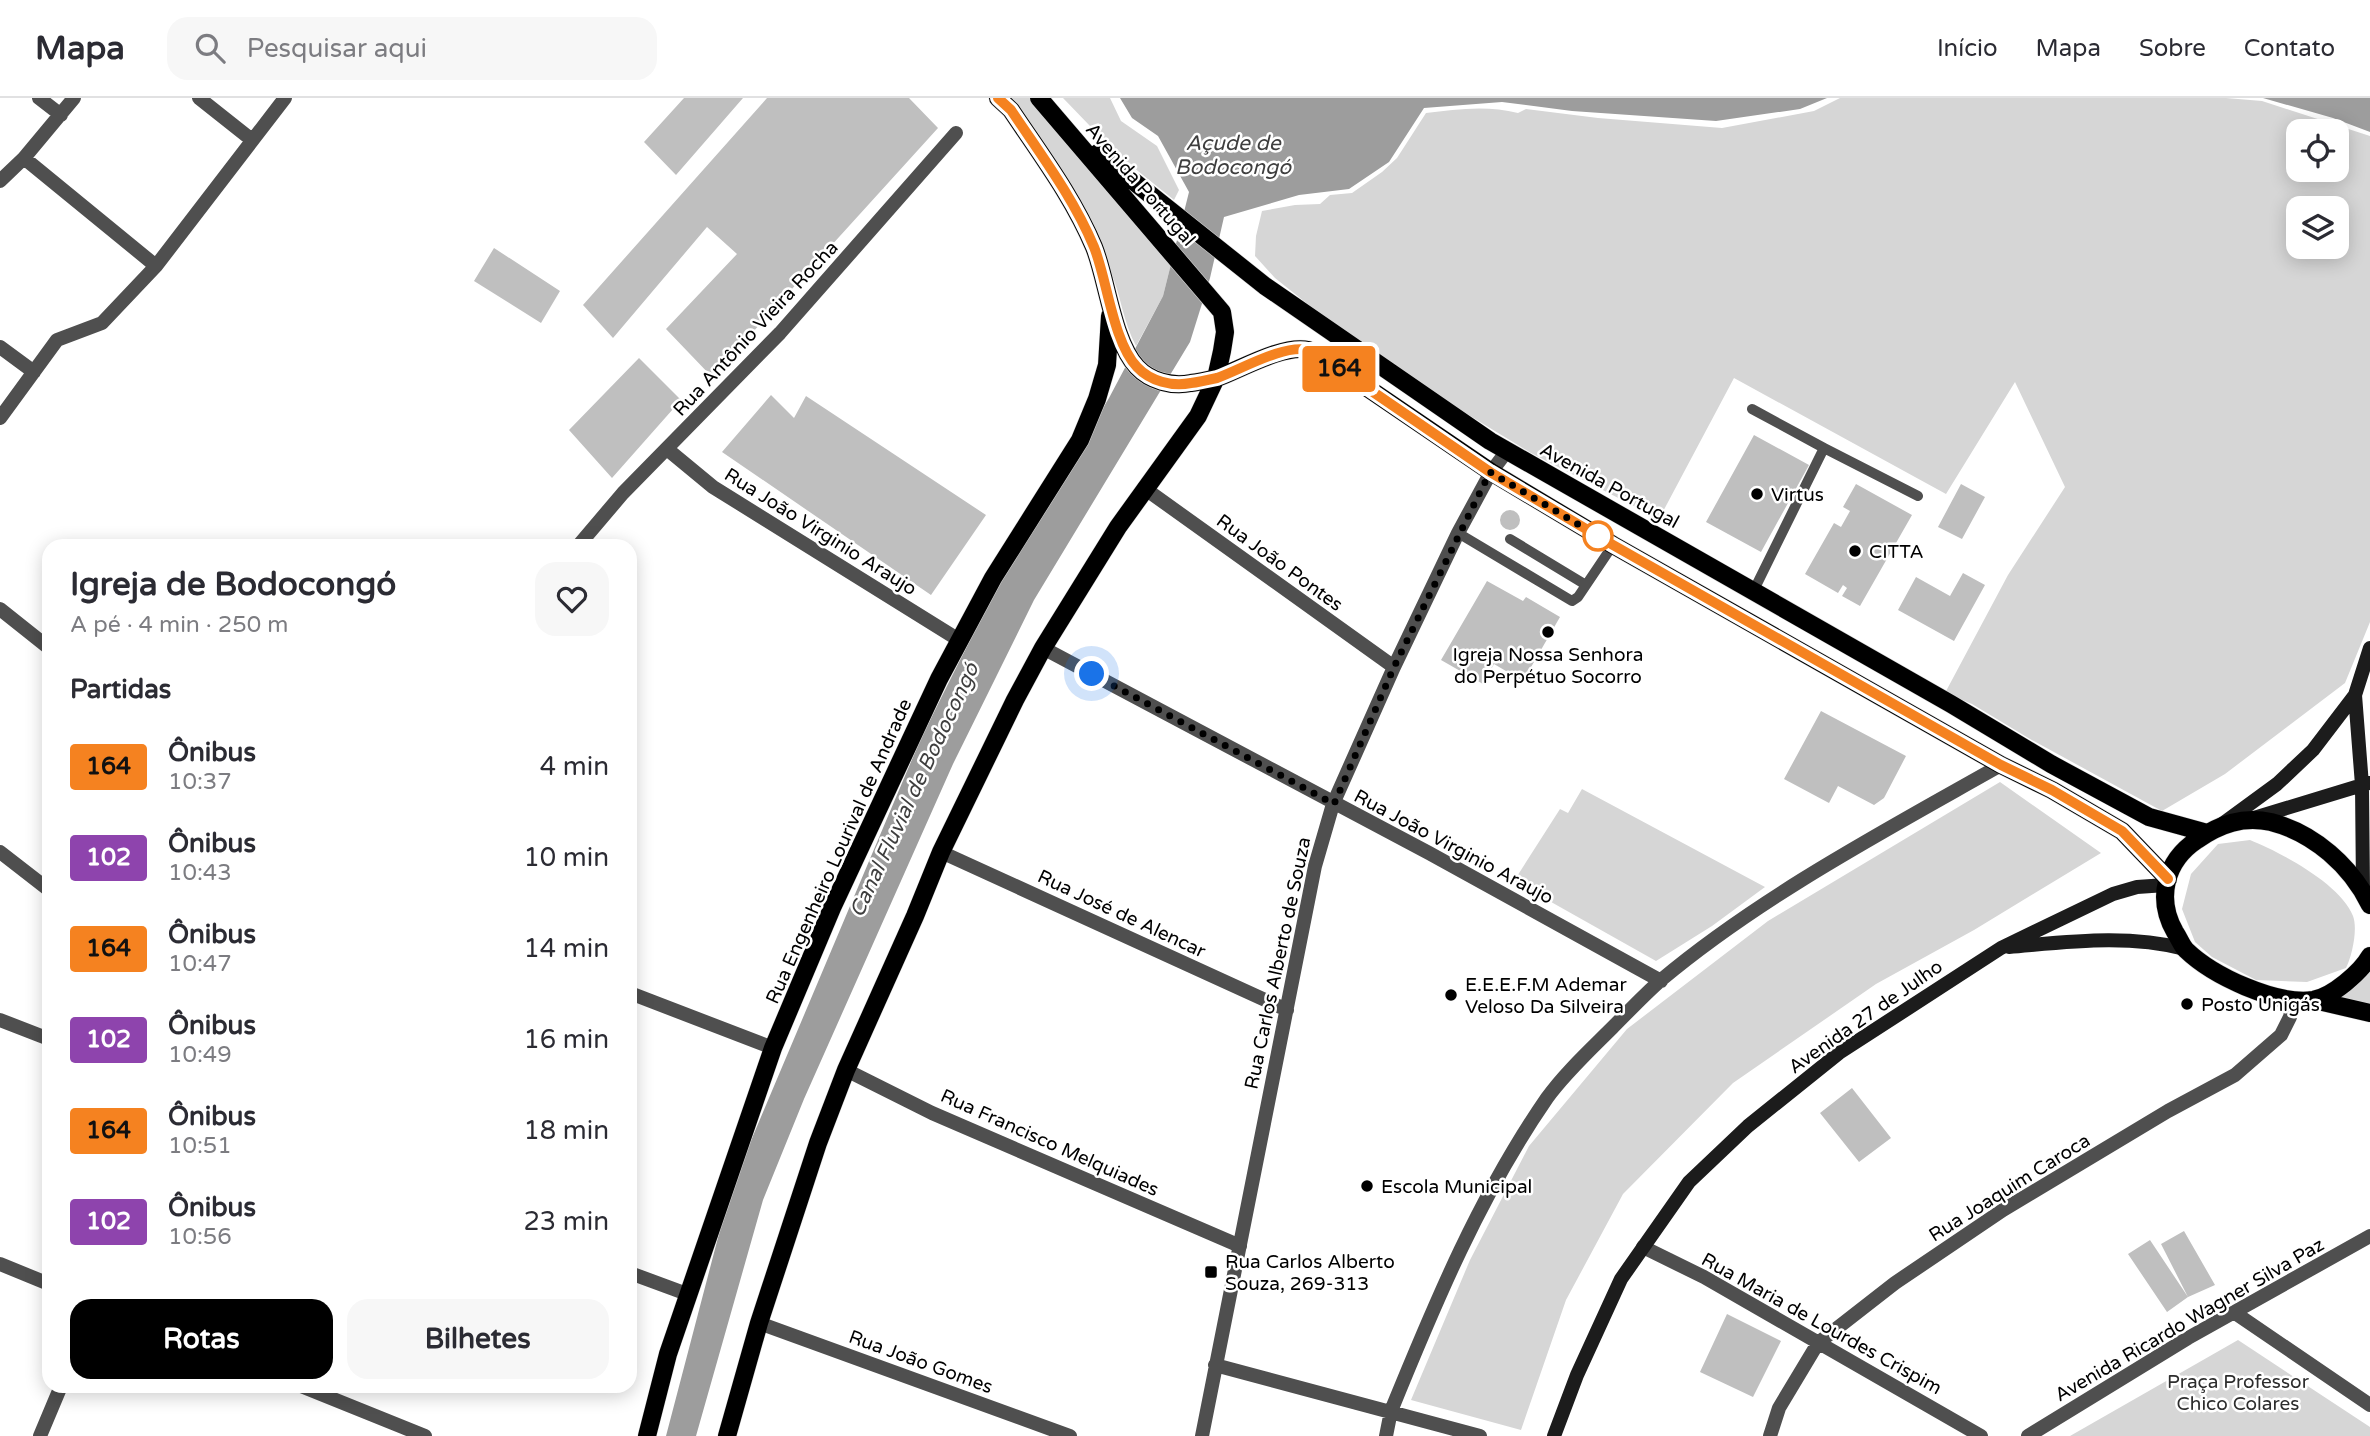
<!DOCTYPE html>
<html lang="pt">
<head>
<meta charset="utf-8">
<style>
	body { margin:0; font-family:"Varela Round",sans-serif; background:#f7f7f7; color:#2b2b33; height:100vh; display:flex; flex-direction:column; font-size:26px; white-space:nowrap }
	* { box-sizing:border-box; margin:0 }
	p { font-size:23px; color:#7c7c81 }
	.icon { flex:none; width:38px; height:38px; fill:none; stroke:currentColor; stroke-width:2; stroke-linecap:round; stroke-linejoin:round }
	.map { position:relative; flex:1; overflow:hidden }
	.details { position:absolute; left:42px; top:441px; width:595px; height:854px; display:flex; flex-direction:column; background:#fff; border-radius:21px; box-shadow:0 4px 18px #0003 }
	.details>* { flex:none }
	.badge { padding:0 14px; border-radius:5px; font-size:24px; line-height:46px }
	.fabs { position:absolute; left:2286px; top:21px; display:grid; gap:14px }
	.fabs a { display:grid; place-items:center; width:63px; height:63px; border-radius:14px; background:#fff; box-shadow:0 4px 18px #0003; font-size:35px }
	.you { position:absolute; width:35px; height:35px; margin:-18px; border:5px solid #fff; border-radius:50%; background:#1a73e8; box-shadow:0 0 0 10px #1a73e833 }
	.map>.badge { position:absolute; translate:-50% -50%; box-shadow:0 0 0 4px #fff }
	h2 { padding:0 28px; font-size:26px; line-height:63px }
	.round { display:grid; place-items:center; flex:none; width:74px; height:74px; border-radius:21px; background:#f7f7f7 }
	.overview { display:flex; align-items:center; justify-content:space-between; height:119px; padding:0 28px }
	h1 { font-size:33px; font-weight:800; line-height:52px }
	.button { display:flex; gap:14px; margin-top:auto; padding:14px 28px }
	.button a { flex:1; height:80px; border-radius:21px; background:#000; color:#fff; font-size:28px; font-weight:800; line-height:80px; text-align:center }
	.button a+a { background:#f7f7f7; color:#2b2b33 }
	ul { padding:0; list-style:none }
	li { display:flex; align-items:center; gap:21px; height:91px; padding:0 28px }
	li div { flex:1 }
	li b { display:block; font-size:26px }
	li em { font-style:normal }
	li .badge { min-width:77px; font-weight:700; text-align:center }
	header { display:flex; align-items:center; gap:42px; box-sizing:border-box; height:98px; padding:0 35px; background:#fff; border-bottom:2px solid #e1e1e2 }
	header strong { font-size:33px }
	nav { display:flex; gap:38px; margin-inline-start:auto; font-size:24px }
	.search { width:490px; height:63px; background:#f7f7f7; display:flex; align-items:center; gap:18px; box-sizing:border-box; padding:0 24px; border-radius:21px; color:#7c7c81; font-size:26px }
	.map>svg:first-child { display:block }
	.green { fill:#d6d6d6; fill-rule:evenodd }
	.water { fill:#9d9d9d }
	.building { fill:#bfbfbf }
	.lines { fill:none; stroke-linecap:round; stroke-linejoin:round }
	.primary-casing { stroke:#dbdbdb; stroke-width:19 }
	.lane { stroke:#4f4f4f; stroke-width:10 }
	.street { stroke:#4f4f4f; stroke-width:14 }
	.secondary { stroke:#1c1c1c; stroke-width:14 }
	.primary { stroke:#000; stroke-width:18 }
	.line-casing { stroke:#fff; stroke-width:16 }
	.line { stroke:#f58220; stroke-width:10 }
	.walk { stroke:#000; stroke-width:7; stroke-dasharray:0 12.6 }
	.poi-dot { fill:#000; stroke:#fff; stroke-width:2.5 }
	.stop-dot { fill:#fff; stroke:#f58220; stroke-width:3.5 }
	.labels { text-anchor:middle; stroke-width:5; stroke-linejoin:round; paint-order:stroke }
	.street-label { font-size:19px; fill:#000; stroke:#fff }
	.poi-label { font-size:19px; fill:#000; stroke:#fff; text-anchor:start }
	.park-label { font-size:19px; fill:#2d2d2d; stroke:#fff }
	.water-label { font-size:21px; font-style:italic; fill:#3e3e3e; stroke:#fff }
</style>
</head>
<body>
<header>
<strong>Mapa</strong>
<div class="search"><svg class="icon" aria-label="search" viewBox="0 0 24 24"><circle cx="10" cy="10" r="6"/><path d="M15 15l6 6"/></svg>Pesquisar aqui</div>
<nav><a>Início</a><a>Mapa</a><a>Sobre</a><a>Contato</a></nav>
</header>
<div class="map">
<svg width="2370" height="1338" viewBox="0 0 2370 1338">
	<rect width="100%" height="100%" fill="#fff"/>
	<!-- green -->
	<path class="green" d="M1011,0H1032L1171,166L1163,198L1136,248C1123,224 1121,197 1110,172C1084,114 1052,48 1011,0Z
		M1063,0H1110L1121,23L1157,48L1179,92L1174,102L1118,57Z
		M1840,0H2226L2262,3L2370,38V524L2345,585L2225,676L2162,713L2030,641L1972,606L1945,595L2008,477L2065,389L2015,284L1946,396L1734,280L1659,421L1531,355L1444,302L1310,208L1275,180L1255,158L1256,138L1262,113L1295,107L1320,106L1330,97L1352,95L1382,74L1397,60L1426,15C1456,11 1488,7 1518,15L1526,11L1598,20L1722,30L1814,13ZM2298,33H2336V72H2298ZM2298,110H2336V149H2298Z
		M2000,684L2101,755L1974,832L1876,886L1733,985L1623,1096L1566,1202L1521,1332L1411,1302L1470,1162L1529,1048L1627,931L1768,823Z
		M1582,691L1765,789L1712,828L1656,863L1514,783L1560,711L1568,715Z
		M2250,742C2280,754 2341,786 2353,818C2358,831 2352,858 2346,870L2307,884L2256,882L2212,859L2195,844L2182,811L2191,776L2218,746Z
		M2370,870V909L2330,900Z
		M2238,1242L2370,1329V1338H2070Z"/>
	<!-- water -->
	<path class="water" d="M1120,0H1827L1800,11L1716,23L1572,13L1502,4L1424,10L1389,64L1349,91L1299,97L1224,119L1210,180L1190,244L1034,502L953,666L804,1001L763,1102L696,1338H666L731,1090L921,640L1001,480L1109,300L1163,198L1189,94L1158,38L1132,20Z
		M2263,0H2370V34L2333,20Z"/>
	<!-- building -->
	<path class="building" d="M684,0H743L676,77L644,44Z
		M767,0H909L938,30L712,279L666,231L737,156L707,129L613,240L583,207Z
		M494,150L560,193L541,225L474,183Z
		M639,260L681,302L612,380L569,332Z
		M771,297L794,320L806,298L986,417L931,497L722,354Z
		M1754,337L1809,367L1761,454L1706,424Z
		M1856,386L1912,417L1860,508L1842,498L1847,490L1843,487L1838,495L1805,476L1834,425L1841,429L1850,413L1843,409Z
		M1961,386L1985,399L1962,441L1938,429Z
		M1500 422a10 10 0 1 1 20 0a10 10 0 1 1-20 0Z
		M1963,475L1985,487L1954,543L1898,512L1916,479L1950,498Z
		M1487,483L1523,503L1526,499L1560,519L1523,583L1494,566L1483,586L1441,562Z
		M1821,613L1906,658L1884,700L1874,707L1838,688L1829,705L1784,681Z
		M1852,990L1891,1040L1859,1064L1820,1015Z
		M2184,1133L2215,1187L2188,1199L2167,1214L2128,1156L2150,1142L2188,1199L2161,1146Z
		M1727,1216L1781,1243L1753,1299L1700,1274Z"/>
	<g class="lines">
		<defs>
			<path id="primary" d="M998,0L1011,12C1041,57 1073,99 1094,149C1107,181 1113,244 1137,269C1150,283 1172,289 1191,285C1199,284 1208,282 1217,280C1239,272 1284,246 1308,252C1312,253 1318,257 1322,259L1491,374L1613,447L2001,667L2052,692L2122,733L2168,781
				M1098,55L1265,188L1490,343L1951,606L2051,666L2149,719L2207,735
				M2370,807C2351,768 2314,735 2271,724C2243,718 2220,726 2197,742C2165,763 2156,801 2175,834C2179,840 2182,848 2186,852C2213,878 2275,907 2313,902C2332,899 2361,874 2370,858
				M2314,902L2370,915
				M647,1338L668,1256L773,950L832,810L939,581L993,480L1080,342L1097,301L1107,267L1110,218
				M727,1338L759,1225L818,1045L846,972L915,818L941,754L1015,602L1043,550L1118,429L1198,318L1216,280L1222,253L1225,234L1222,214L1039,0"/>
		</defs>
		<!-- primary casing -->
		<use href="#primary" class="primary-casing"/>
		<!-- lane -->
		<path class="lane" d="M1752,311L1824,350
			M1458,435L1572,503L1578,499L1613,447
			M1510,441L1586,487
			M1754,492L1824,350L1918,398"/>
		<!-- street -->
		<path class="street" d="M39,0L61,17
			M199,0L252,42
			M24,60L156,168
			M0,83L24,60L74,0
			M0,249L34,274
			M0,320L57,242L102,225L156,168L285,0
			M667,351L713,389L959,542
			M1144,390L1394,569
			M578,448L623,395L780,235L956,35
			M0,511L49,550
			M1043,550L1429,755L1661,883
			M0,754L49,792
			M941,754L1287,912
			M630,895L773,950
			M0,922L49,941
			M846,972L932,1015L1240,1148
			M1643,1149L1704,1179L1981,1338
			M0,1166L49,1186
			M630,1175L687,1196
			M2235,1215L2370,1307
			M759,1225L1070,1338
			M1215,1267L1480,1338
			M301,1288L425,1338
			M40,1338L61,1288
			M1202,1338L1315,768L1333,706L1394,569L1458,435L1491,374L1507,353
			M1386,1338L1391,1313C1435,1205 1480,1097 1547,1000C1565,975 1590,952 1612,930C1628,914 1644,897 1661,882C1761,798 1888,731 2001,667
			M1770,1338L1779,1310L1818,1245L1895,1185L2003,1112L2168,1013L2235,977L2281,937L2290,919L2294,901
			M2028,1338L2188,1240L2370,1138"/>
		<!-- secondary -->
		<path class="secondary" d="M2355,597L2362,687L2363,792
			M2254,720L2369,685
			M2221,727L2277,686L2313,652L2355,597L2370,550
			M2009,849C2069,844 2126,836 2185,851
			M1554,1338L1577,1277L1621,1181L1689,1084L1748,1028L1839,955L2001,850L2113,796L2137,789L2166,787"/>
		<!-- primary -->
		<use href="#primary" class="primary"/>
	</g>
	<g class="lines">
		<defs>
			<path id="line" d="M998,0L1011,12C1041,57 1073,99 1094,149C1107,181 1113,244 1137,269C1150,283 1172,289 1191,285C1199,284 1208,282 1217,280C1240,272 1284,246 1308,252C1312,253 1318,257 1322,259L1490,374L1613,447L2001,667L2052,692L2122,733L2168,781"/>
		</defs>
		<!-- line casing -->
		<use href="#line" class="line-casing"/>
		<!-- line -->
		<use href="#line" class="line"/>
		<!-- walk -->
		<path class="walk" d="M1092,576L1334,706L1394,569L1490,374L1598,438"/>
	</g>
	<!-- markers -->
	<g class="poi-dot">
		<circle cx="1757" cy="396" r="7"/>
		<circle cx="1855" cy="453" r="7"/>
		<circle cx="1548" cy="534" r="7"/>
		<circle cx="1451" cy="897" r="7"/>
		<circle cx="2187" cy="906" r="7"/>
		<circle cx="1367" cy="1088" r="7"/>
		<rect x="1204" y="1167" width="14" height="14" rx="3.5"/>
	</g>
	<circle class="stop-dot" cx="1598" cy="438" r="14"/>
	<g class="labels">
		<!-- street labels -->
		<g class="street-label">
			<text transform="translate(1141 86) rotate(49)" y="7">Avenida Portugal</text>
			<text transform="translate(755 230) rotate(-47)" y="7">Rua Antônio Vieira Rocha</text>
			<text transform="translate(1610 387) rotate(29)" y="7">Avenida Portugal</text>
			<text transform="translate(821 433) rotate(32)" y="7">Rua João Virginio Araujo</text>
			<text transform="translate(1280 464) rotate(36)" y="7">Rua João Pontes</text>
			<text transform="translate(1454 748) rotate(28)" y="7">Rua João Virginio Araujo</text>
			<text transform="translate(838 753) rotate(-66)" y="7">Rua Engenheiro Lourival de Andrade</text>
			<text transform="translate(1122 815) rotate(25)" y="7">Rua José de Alencar</text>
			<text transform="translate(1277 865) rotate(-78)" y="7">Rua Carlos Alberto de Souza</text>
			<text transform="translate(1865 918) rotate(-35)" y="7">Avenida 27 de Julho</text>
			<text transform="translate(1050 1044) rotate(24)" y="7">Rua Francisco Melquiades</text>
			<text transform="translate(2009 1089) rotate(-32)" y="7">Rua Joaquim Caroca</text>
			<text transform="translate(2189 1221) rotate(-30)" y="7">Avenida Ricardo Wagner Silva Paz</text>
			<text transform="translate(1822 1225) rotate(29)" y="7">Rua Maria de Lourdes Crispim</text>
			<text transform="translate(921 1263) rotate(20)" y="7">Rua João Gomes</text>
		</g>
		<!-- poi labels -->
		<g class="poi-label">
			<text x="1771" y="403">Virtus</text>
			<text x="1869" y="460">CITTA</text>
			<text x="1548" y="563" text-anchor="middle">Igreja Nossa Senhora<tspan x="1548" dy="22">do Perpétuo Socorro</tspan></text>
			<text x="1465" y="893">E.E.E.F.M Ademar<tspan x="1465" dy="22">Veloso Da Silveira</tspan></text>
			<text x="2201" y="913">Posto Unigás</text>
			<text x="1381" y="1095">Escola Municipal</text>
			<text x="1225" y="1170">Rua Carlos Alberto<tspan x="1225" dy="22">Souza, 269-313</tspan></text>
		</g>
		<!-- park labels -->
		<g class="park-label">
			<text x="2238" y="1290">Praça Professor<tspan x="2238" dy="22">Chico Colares</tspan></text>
		</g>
		<!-- water labels -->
		<g class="water-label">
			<text x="1233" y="52">Açude de<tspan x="1233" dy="24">Bodocongó</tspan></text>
			<text transform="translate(914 692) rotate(-65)" y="7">Canal Fluvial de Bodocongó</text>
		</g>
	</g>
</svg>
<div class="fabs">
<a><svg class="icon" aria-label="locate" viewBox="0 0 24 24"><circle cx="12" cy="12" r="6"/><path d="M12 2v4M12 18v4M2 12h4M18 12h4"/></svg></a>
<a><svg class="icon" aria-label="layers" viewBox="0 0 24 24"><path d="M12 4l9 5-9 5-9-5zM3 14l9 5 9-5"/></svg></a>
</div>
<div class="you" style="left:1092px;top:576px"></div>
<b class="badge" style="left:1339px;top:271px;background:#f58220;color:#111">164</b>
<section class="details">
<div class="overview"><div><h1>Igreja de Bodocongó</h1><p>A pé · 4 min · 250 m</p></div><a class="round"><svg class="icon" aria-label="heart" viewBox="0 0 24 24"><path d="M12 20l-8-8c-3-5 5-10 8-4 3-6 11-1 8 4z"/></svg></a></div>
<h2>Partidas</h2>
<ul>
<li><span class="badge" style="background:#f58220;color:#111">164</span><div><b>Ônibus</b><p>10:37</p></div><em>4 min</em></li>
<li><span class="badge" style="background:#8e44ad;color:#fff">102</span><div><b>Ônibus</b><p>10:43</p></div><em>10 min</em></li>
<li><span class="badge" style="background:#f58220;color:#111">164</span><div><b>Ônibus</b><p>10:47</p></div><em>14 min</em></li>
<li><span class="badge" style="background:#8e44ad;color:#fff">102</span><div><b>Ônibus</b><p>10:49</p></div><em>16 min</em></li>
<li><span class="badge" style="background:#f58220;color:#111">164</span><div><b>Ônibus</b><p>10:51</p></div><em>18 min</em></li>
<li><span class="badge" style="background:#8e44ad;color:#fff">102</span><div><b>Ônibus</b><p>10:56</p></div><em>23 min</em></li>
</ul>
<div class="button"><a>Rotas</a><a>Bilhetes</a></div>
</section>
</div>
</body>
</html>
